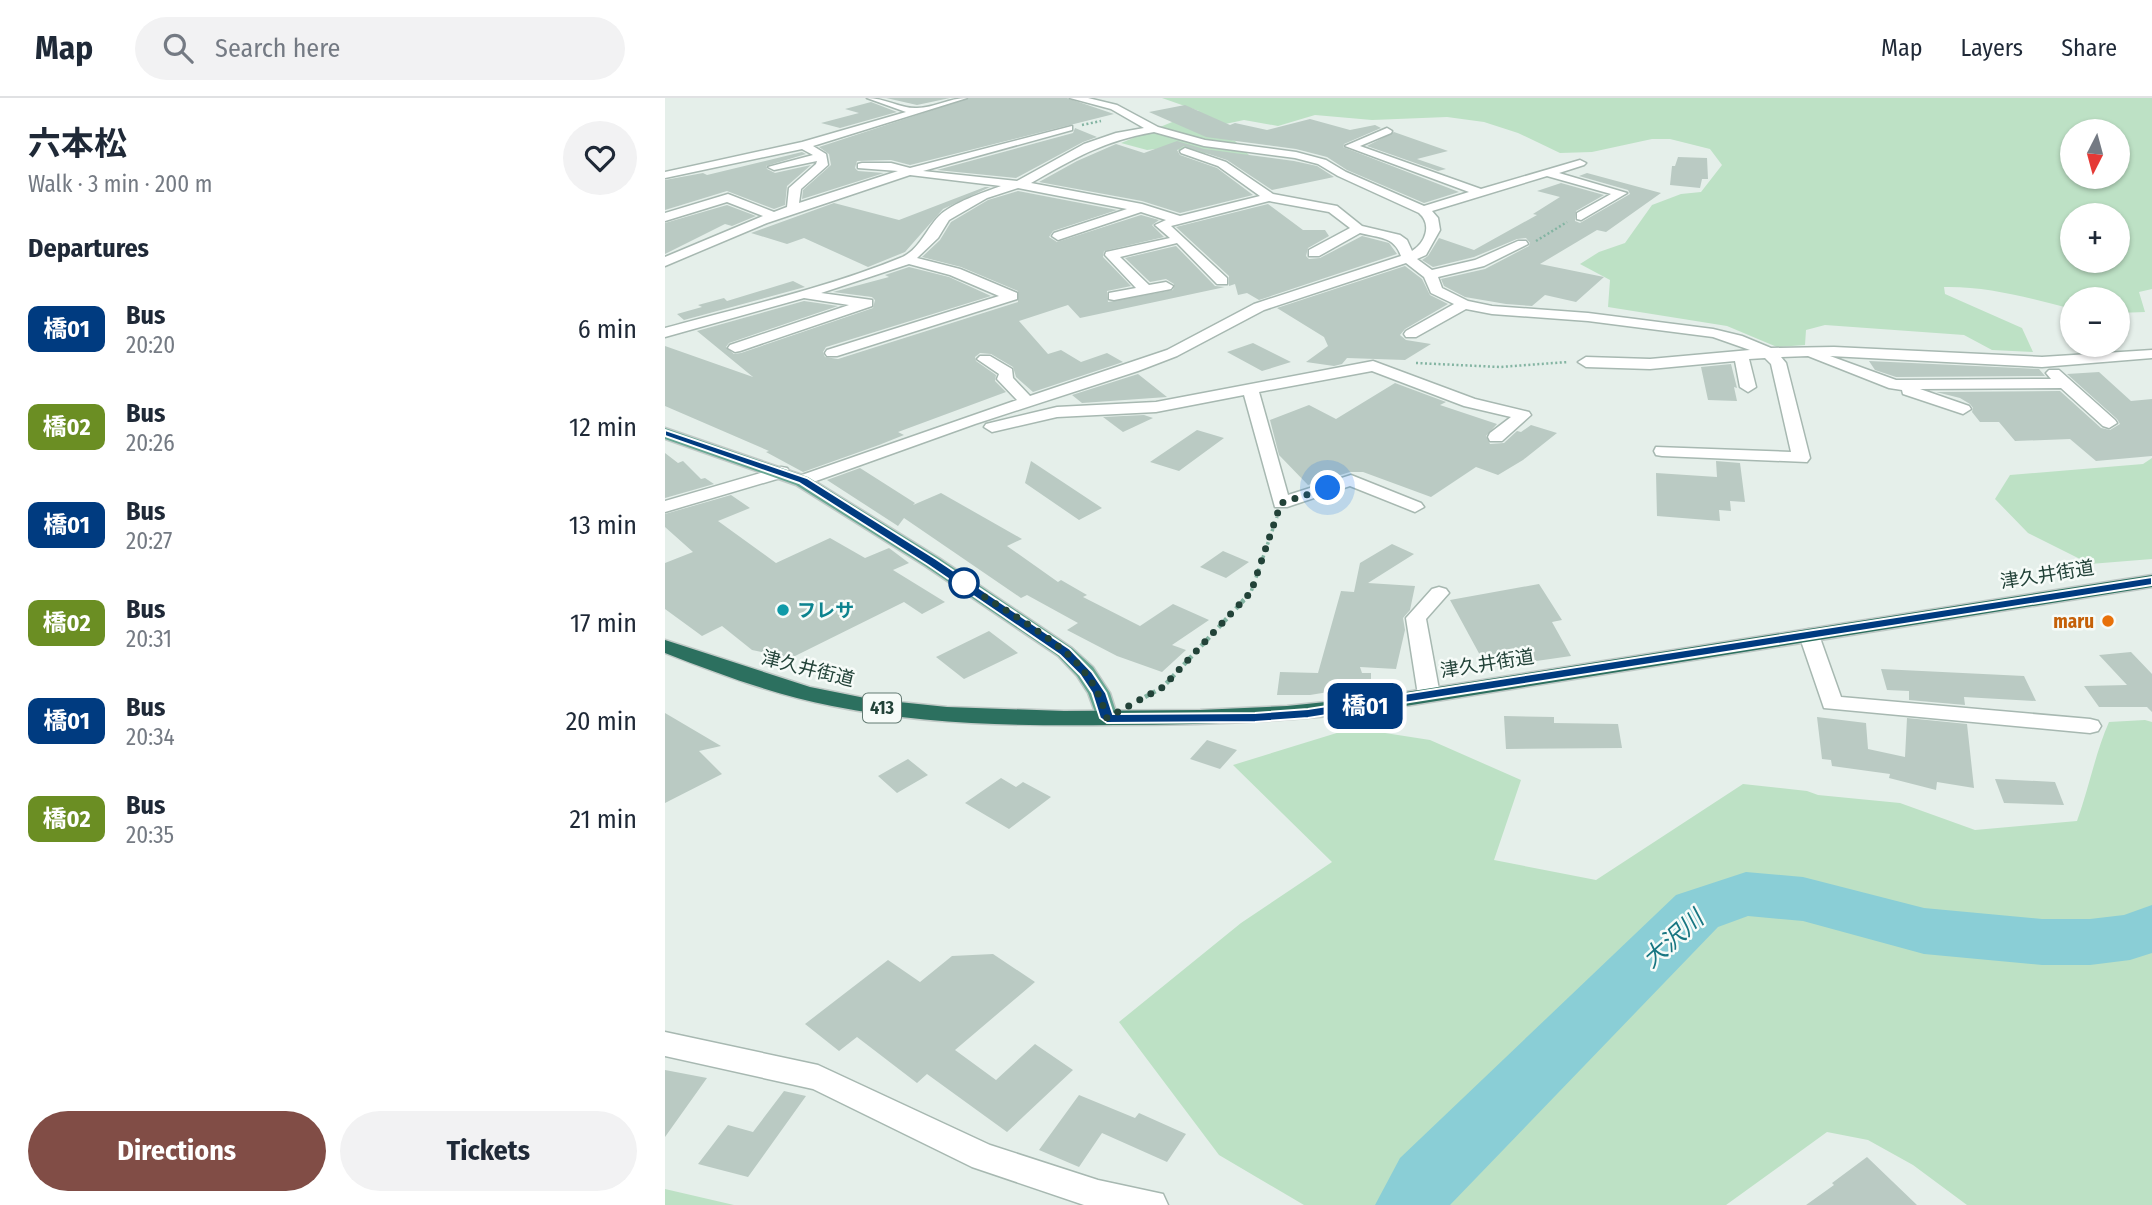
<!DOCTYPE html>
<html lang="en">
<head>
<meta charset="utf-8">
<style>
	body { margin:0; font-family:"Fira Sans Condensed","Noto Sans JP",sans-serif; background:#f2f2f3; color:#1f2937; height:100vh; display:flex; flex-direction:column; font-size:26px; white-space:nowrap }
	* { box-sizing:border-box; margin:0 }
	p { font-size:23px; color:#747a83 }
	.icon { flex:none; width:38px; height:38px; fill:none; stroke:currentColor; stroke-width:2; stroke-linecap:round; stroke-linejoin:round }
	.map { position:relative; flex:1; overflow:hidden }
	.details { display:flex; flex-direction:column; background:#fff; width:665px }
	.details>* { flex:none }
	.badge { padding:0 14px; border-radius:10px; font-size:24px; line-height:46px }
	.needle { width:46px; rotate:186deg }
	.fabs { position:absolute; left:1395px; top:21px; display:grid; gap:14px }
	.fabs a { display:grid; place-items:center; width:70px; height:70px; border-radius:50%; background:#fff; box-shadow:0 2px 5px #0004; font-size:35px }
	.you { position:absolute; width:35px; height:35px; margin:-18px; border:5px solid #fff; border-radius:50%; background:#1a73e8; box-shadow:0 0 0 10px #1a73e833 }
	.map>.badge { position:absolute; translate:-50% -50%; box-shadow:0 0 0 4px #fff }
	h2 { padding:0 28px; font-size:26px; line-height:63px }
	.round { display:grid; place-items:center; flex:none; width:74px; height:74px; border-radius:37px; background:#f2f2f3 }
	.headline { display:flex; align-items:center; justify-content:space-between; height:119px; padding:0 28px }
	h1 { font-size:33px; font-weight:700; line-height:52px }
	.button { display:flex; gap:14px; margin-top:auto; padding:14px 28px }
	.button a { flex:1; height:80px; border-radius:42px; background:#814d46; color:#fff; font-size:28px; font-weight:700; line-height:80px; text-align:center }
	.button a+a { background:#f2f2f3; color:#1f2937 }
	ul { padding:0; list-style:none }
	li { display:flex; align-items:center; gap:21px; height:98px; padding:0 28px }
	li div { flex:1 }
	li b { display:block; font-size:26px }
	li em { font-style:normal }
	li .badge { min-width:77px; font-weight:700; text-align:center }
	header { display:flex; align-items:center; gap:42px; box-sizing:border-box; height:98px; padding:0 35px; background:#fff; border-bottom:2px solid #e0e1e3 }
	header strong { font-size:33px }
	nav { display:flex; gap:38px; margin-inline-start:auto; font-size:24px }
	.search { width:490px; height:63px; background:#f2f2f3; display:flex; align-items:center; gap:18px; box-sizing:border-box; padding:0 24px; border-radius:38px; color:#747a83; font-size:26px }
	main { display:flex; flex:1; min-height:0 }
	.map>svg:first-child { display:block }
	.green { fill:#bde1c5; fill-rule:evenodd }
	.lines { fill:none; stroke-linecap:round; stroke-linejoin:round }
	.river { fill:#8aced6; fill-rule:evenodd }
	.building { fill:#bacac3 }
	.minor-casing { stroke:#a7b8b1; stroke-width:3 }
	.major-casing { stroke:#c1cac7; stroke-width:3 }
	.highway-casing { stroke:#c1cac7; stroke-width:3 }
	.path-far2 { stroke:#83b4a2; stroke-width:2.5; stroke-dasharray:2 2.5; stroke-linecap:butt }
	.path-far1 { stroke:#83b4a2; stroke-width:3.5; stroke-dasharray:2.5 4.5; stroke-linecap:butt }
	.path { stroke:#83b4a2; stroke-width:4.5; stroke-dasharray:3.5 5; stroke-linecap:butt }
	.minor { fill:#fff; fill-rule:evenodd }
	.major { fill:#67a793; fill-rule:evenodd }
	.highway { fill:#2c705f; fill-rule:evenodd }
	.line { fill:#003b80; stroke:#fff; stroke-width:2 }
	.walk { stroke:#224238; stroke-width:7; stroke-dasharray:0 12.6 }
	.stop-dot { fill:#fff; stroke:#003b80; stroke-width:3.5 }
	.culture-dot { fill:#0f9aa8; stroke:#f6fbf8; stroke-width:2.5 }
	.food-dot { fill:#e8710a; stroke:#f6fbf8; stroke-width:2.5 }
	.labels { text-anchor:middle; stroke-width:5; stroke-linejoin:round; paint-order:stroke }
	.shield { fill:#f6fbf8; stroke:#627a72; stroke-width:2 }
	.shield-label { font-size:18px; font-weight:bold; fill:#224238 }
	.street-label { font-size:19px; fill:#224238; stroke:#f6fbf8 }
	.culture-label { font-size:19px; font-weight:bold; fill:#0d838f; stroke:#f6fbf8; text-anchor:start }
	.food-label { font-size:19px; font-weight:bold; fill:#c56008; stroke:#f6fbf8; text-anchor:end }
	.near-water-label { font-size:24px; font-style:italic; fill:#187682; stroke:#f6fbf8 }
</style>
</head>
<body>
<header>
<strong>Map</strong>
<div class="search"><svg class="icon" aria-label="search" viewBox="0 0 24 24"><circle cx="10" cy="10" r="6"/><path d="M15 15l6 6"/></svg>Search here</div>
<nav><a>Map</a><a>Layers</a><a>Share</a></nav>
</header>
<main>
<section class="details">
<div class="headline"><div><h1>六本松</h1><p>Walk · 3 min · 200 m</p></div><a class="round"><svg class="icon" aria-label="heart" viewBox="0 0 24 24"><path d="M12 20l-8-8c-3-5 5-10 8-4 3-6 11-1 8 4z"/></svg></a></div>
<h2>Departures</h2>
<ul>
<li><span class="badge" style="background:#003b80;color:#fff">橋01</span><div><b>Bus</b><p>20:20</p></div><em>6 min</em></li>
<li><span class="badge" style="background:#6b8e23;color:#fff">橋02</span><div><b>Bus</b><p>20:26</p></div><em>12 min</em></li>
<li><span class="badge" style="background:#003b80;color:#fff">橋01</span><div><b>Bus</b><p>20:27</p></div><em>13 min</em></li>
<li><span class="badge" style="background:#6b8e23;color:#fff">橋02</span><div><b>Bus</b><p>20:31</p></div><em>17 min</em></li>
<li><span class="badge" style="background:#003b80;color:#fff">橋01</span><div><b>Bus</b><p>20:34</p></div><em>20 min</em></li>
<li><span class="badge" style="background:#6b8e23;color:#fff">橋02</span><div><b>Bus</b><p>20:35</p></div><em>21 min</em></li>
</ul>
<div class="button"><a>Directions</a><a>Tickets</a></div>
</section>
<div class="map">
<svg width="1487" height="1107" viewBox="0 0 1487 1107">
	<rect width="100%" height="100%" fill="#e5efea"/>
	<!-- green -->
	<path class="green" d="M497,0H1487V191L1474,194L1480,214L1453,215L1452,201H1407V211C1365,200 1322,188 1279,189L1280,196L1357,230L1368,254L1327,252L1299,237L1160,227L1141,232L1140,247L1112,249L1062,228L943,209L945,182L915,166L934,154L960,145L987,107L1016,96L1036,94L1057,67L1045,51L1005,41H987L927,54L895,55L853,35L819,24L782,19L707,22L650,17L613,28L579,22L532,32L570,43L584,57L577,60L499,50L482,52L456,45L534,13ZM1407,33H1452V79H1407ZM1407,117H1452V163H1407Z
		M1487,360V461L1425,466L1363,435L1330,401L1345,377L1478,366Z
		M1480,622L1487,624V1107H1302L1248,1067L1203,1042L1162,1034L1061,1107H639L554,1057L454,924L576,825L667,764L568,667L688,630L765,642L856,682L829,762L931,782L1078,686L1142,693L1153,697L1235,705L1310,732L1412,723C1424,690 1430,656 1444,624Z
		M0,1091L69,1107H0Z"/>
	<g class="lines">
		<!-- river -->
		<path class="river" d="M1081,774L1138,779L1259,810L1377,821H1425L1459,817L1487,807V855L1465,862L1425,867H1377L1259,856L1138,823L1083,818L1053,829L785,1107H710L735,1060L1011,797Z"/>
	</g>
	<!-- building -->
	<path class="building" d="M221,0H285L252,7Z
		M304,0H402L449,16L245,67L226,62L192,63L190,70L193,73L219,75L137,101L138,92L166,67L164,56L154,49Z
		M206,4L232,14L175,30L156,25L194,15L180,11Z
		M520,7L565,27L570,25L602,32L645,21L685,32L710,27L716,30L679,46L678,49L794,94L759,105L682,72L662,59L631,51L541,39L484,14Z
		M410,30L432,39L418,44L351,80L272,72L408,35Z
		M729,34L783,53L752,61L781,71L773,73L702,48Z
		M512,43L539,51L629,63L652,68L669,79L607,92L562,62L519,48L512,52L515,57L552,70L588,97L515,115L477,103L374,84L412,63L451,46L479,55Z
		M137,54L141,56L101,68L102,71L110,75L146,67L122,88L120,107L109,111L62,93L0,112V82L38,75L42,77Z
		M1013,59L1042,60L1043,81H1037L1035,90L1005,87L1007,68H1010Z
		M922,75L996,95L941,134L932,132L875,166L939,179L911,204L880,197L867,208L841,206L800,199L779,188L776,181L820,171L864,148L865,145L861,140L852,141L809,159L768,169L757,162L763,158L774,140L809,152L872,117L868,116L895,99L872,93L896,85L939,97L911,113L910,123L915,125L965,96L963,92L914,78Z
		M320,89H325L278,111L240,154L203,169L139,140L122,146L86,135L169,105L234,122Z
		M353,93L452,112L388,133L384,139L392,144L476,117L494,122L487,127L499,139L439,153L438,159L466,188L442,193L443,204L508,192L509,186L501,181L485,184L460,160L511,148L550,188L560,189L415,220L403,207L354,223L383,256L396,252L416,264L442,255L458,264L368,294L351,279L348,269L326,256L315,255L310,259L311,263L331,277L330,283L341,294L233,334L239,337L214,347L138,374L101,354L104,353L0,308V248L88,279L32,233L139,203L173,208L64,245L61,249L69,256L76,255L208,210L210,202L207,199L168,194L224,179L220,177L244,169L284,179L326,198L161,249L158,254L160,259L173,261L353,204V193L296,169L257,159L275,142L286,124L323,102Z
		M603,106L638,132H660L664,138L643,150L641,158L644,161L655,160L697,138L724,145L732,156L594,202L582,195L573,197L570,186L564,188V178L511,129Z
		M62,107L91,118L67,128L60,126L0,156V125Z
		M740,168L757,181L765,197L783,206L740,231L735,237L741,242L766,246L740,262L682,260L677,266L669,268L641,264L663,248L659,239L612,210Z
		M128,183L140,189L19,222L12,216L37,209L33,207L59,200L62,203Z
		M588,245L626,264L597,273L562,254Z
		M1204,263L1374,271L1380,278L1231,279L1210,272Z
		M1066,266L1072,290L1069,289L1072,303L1043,302L1036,269Z
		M1434,274L1466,303L1487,301V358L1431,363L1405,341L1350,343L1334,324H1315L1307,314L1308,310L1305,306L1295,300L1271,294L1395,293L1436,330L1445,332L1455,326L1452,321L1402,276Z
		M473,276L502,299L417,305L407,297Z
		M730,285L781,304L775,307L832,326L821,338L825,346L839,345L852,333L856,334L866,327L892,335L858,362L833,377L811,369L766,399L698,374H685L643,387L614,357L605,322L644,307L671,321Z
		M479,317L488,320L458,334L438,319Z
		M532,332L559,340L514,373L485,364Z
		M0,355L13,365L18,363L36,381L40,380L49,386L0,400Z
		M366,363L437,410L414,422L360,385Z
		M1051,363L1075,365L1080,404L1065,403L1066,413L1054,412L1055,423L992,418L991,375L1052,379Z
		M195,370L250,405L248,407L276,395L357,441L342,448L393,484L396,482L422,497L418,499L475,528L508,506L544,522L507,547L521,552L497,574L452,558L402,532L413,525L362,497L356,500L239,420L233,428L162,382Z
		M66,397L85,410L53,423L111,465L165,440L200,460L224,450L244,465L228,472L280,504L257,516L239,504L126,560L87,552L57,528L37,538L0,511V465L28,454L0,429V416Z
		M727,446L749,456L703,485L750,488L745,512L738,520L740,532L731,571L695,569L697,575H706V587L645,597H612L615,574L653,575L676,493L689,494L695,465Z
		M558,453L584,464L561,480L535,469Z
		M874,486L897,522L887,524L906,558L822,570L785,502Z
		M324,533L353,555L299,581L271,559Z
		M1466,554L1487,576V614L1482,609H1434L1419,588L1462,587L1434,557Z
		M1216,571L1359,578L1371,603L1299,599L1300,607L1244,602V593L1222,592Z
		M0,615L56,648L34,653L57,676L0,705Z
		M839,618L889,619V625L953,626L957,650L841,651Z
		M1152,619L1201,625L1203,651L1240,659L1242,620L1302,626L1309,690L1272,684L1271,692L1224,680L1225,676L1167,668L1166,662L1157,661Z
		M542,642L572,652L555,671L525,661Z
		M243,661L263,677L232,695L213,678Z
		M336,680L351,689L358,684L386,699L344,731L300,705Z
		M1330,681L1390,684L1399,707L1339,705Z
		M328,856L370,884L290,952L331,982L370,946L408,972L342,1034L262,976L252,985L192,939L174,953L140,926L223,862L255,884L287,858Z
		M0,972L42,980L0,1039Z
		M119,993L141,998L83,1079L33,1066L63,1027L88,1034Z
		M414,997L470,1020L474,1015L521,1036L502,1064L437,1035L414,1069L374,1052Z
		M1202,1059L1252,1107H1141L1169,1087L1167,1085Z"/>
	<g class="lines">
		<defs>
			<path id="minor" d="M202,0C220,0 237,11 252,10C269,10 284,0 302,0L148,48L161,56L163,67L136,91L134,105L233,73L193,70V66L197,65H226L245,70L407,28V32L258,73L352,83L419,46L451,35L479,30L446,11L405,0H423L452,7L493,29L540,42L631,54L661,62L681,74L759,108L804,94L680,48L722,30L727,33L726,35L695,48L816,91L915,62L921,65L919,67L894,75L962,95L916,122L912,121V115L946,96L882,78L767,113L773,120L775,132L761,157L752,161L767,172L810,162L853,143H861L863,146L819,168L773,179L777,190L803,203L827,208L923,215L1048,231L1077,238L1106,250L1169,249L1377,259L1487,252V260L1377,269L1165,258L1231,282L1386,281L1381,275L1384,272H1394L1450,322L1452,325L1444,330L1438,328L1396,290L1255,291L1304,308L1306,311L1298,316L1238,296L1237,292L1224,290L1143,258L1116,259L1121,265L1145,360L1142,364L997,358L991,357L989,353L991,349L1126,354L1106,266L1100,260L1084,261L1091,289L1083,294L1075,289L1070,263L985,271L921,269L913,264L921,259L985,261L1085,252L1048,239L923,223L827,216L801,211L751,239H741L739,236L741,233L789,206L766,195L759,179L741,165L599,212L512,258L473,273L310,326L137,388L128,383L131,379L352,302L332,281L334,276L312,261L315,258H325L347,271L348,280L365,298L502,252L589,206L736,158C729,138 714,140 695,135L654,158H644V152L685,130L664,114L604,103L506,128L562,180V186H552L512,145L455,159L484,187L501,184L508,188L506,191L449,202L444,201V195L471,190L440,157L441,154L505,140L490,127L501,122L476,114L393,142L387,138L389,135L462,111L353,90L322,100L284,122L273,140L252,160L295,171L352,195V201L172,258H162L160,255L162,252L334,198L285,177L244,166L156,195L207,202V208L75,253L70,254L63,250L65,247L184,207L139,200L0,239V230C76,209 162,190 235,160C254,153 261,131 274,118C287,105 319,94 336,88L245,77L102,125L0,168V159L98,118L62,104L0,123V115L63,96L109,114L122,109L124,90L151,66L152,63L109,72L103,69L148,57L137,51L0,80V74L137,44L241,14ZM489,34L539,48L630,60L653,66L673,78L754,115C767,126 761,144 747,153L742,142L735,137L697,128L672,108L608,96L561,64L520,50L515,53L516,55L553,68L595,98L515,118L477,106L366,85C410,60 438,43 489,34Z
				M708,263L810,301L864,314L866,317L837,343H825L823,339L825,335L846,319L799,308L707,273L594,294L623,397L686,377L756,405L759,409L750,414L685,388L622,409H610L579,297L491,314L392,319L327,334L319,329L321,326L392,309L491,304Z
				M116,369L122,370L125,374L122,378L0,414V403Z
				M774,489L781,491L784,495L761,521L775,597L772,602H756L753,597L741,520L767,491Z
				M1144,531L1151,533L1154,537L1176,599L1425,621L1433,623L1436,628L1433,633L1425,635L1159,610L1134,537L1137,533Z
				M0,934L153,967L325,1047L433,1082L498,1096L503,1107H419L307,1069L148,991L0,958Z"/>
			<path id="major" d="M0,330L143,379L274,460L407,550L428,569L445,595L453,620L450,625H434L423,595L412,578L393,558L260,468L131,387L0,341Z"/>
			<path id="highway" d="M1487,477V489L709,613C622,624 536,627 449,627C354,628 260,627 167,608C110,597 54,576 0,555V542L145,589L205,601L282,609L399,613L535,612L622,608L709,599Z"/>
		</defs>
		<!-- minor casing -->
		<use href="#minor" class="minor-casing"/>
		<!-- major casing -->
		<use href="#major" class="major-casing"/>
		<!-- highway casing -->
		<use href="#highway" class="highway-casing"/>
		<!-- path-far2 -->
		<path class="path-far2" d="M417,27L436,23
			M871,143L902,124
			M751,265L835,269L903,264"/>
		<!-- path-far1 -->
		<path class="path-far1" d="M577,503L586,494L612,419"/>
		<!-- path -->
		<path class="path" d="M480,599L498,589L579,502"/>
		<!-- minor -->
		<use href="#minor" class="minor"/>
		<!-- major -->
		<use href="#major" class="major"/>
		<!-- highway -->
		<use href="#highway" class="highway"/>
	</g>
	<!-- line -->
	<path class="line" d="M0,332L142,380L271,461L405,551L427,574L441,595L448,616L590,615L643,611L1487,479V487L643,620L590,624L442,625L435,620L427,595L415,577L395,557L263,467L134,385L0,338Z"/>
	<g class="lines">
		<!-- walk -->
		<path class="walk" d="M299,485C334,510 397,542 421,576C432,590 437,604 442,620L498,589L586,494L616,405L663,390"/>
	</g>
	<!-- markers -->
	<circle class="stop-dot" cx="299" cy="485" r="14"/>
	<circle class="culture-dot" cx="118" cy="512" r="7"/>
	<circle class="food-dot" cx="1443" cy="523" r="7"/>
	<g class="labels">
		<!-- shield labels -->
		<rect class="shield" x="198" y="595.5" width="38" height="29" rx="5"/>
		<g class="shield-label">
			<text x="217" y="616">413</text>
		</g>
		<!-- street labels -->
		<g class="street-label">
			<text transform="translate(1382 476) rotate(-9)" y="7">津久井街道</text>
			<text transform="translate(822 565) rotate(-9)" y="7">津久井街道</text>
			<text transform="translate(143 570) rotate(14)" y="7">津久井街道</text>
		</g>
		<!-- culture labels -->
		<g class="culture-label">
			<text x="132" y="519">フレサ</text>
		</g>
		<!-- food labels -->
		<g class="food-label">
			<text x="1429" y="530">maru</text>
		</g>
		<!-- near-water labels -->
		<g class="near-water-label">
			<text transform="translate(1008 841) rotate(-42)" y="8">大沢川</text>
		</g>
	</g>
</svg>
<div class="fabs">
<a><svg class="needle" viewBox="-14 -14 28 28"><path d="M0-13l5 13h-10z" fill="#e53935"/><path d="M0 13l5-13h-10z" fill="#747a83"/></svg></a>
<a>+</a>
<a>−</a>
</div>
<div class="you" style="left:663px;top:390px"></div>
<b class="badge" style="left:700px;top:608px;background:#003b80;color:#fff">橋01</b>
</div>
</main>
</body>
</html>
